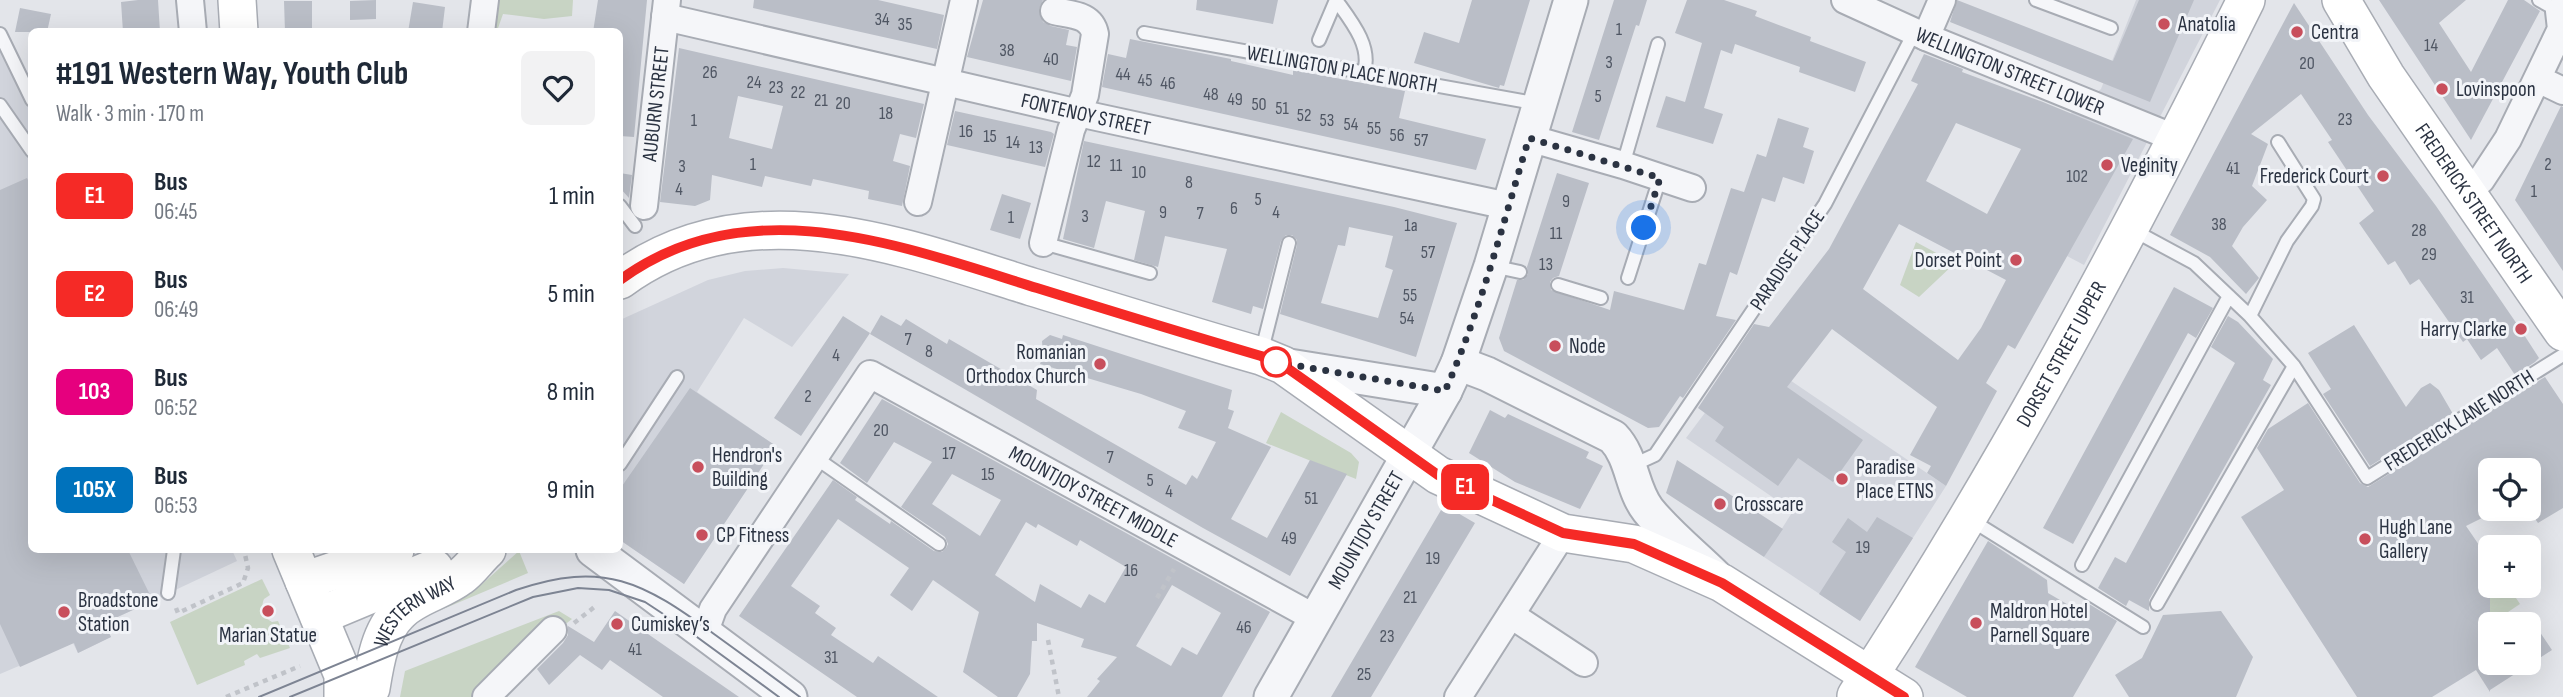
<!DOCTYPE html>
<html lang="en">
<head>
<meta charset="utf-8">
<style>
	body { margin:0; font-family:"Sofia Sans Condensed",sans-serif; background:#f2f2f3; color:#1f2937; height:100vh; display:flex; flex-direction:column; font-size:26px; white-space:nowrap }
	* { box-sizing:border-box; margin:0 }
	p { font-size:23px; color:#747a83 }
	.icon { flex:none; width:38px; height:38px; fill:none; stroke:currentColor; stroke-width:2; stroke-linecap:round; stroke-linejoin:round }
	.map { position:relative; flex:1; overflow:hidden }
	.drawer { position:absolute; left:28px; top:28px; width:595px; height:525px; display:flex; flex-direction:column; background:#fff; border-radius:10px; box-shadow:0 7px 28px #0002 }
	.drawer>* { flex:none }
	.badge { padding:0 14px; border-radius:10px; font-size:24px; line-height:46px }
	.tools { position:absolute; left:2478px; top:458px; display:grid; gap:14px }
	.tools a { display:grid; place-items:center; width:63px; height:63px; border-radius:10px; background:#fff; box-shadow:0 7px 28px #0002; font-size:35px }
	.you { position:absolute; width:35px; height:35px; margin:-18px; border:5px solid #fff; border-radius:50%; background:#1a73e8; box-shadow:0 0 0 10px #1a73e833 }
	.map>.badge { position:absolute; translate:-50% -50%; box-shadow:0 0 0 4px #fff }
	.round { display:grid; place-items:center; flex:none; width:74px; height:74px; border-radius:10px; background:#f2f2f3 }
	.summary { display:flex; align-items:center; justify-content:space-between; height:119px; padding:0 28px }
	h1 { font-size:33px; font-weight:700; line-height:52px }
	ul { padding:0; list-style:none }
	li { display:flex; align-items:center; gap:21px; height:98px; padding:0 28px }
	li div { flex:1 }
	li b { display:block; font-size:26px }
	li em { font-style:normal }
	li .badge { min-width:77px; font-weight:700; text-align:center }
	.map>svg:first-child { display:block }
	.built { fill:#d1d4dc }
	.green { fill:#c8d4c4 }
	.building { fill:#babec7; fill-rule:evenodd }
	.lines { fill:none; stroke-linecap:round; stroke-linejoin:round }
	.service-casing { stroke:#a8acb4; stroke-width:16 }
	.minor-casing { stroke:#a8acb4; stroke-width:30 }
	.tertiary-casing { stroke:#a8acb4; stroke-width:37 }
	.secondary-casing { stroke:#a8acb4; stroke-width:40 }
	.path { stroke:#c0c3c9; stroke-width:4.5; stroke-dasharray:5 5; stroke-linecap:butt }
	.service { stroke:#f5f6f9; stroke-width:12 }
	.minor { stroke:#f5f6f9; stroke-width:26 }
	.tertiary { stroke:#f5f6f9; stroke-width:33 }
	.secondary { stroke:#fff; stroke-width:37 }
	.tram { stroke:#7d8493; stroke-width:2 }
	.line-casing { stroke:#fff; stroke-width:16 }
	.line { stroke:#f52a26; stroke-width:10 }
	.walk { stroke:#2b3342; stroke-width:7; stroke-dasharray:0 12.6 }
	.poi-dot { fill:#c84f5c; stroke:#f2f4f8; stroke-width:2.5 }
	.stop-dot { fill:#fff; stroke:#f52a26; stroke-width:3.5 }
	.labels { text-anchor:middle; stroke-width:6; stroke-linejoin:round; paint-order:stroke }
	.number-label { font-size:18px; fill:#4f5663 }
	.poi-label { font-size:21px; fill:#2b3342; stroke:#f2f4f8; text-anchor:start }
	.street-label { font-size:21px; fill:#2b3342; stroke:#f2f4f8 }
</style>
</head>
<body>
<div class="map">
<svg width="2563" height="697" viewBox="0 0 2563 697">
	<rect width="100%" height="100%" fill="#e3e5ea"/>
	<!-- built -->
	<path class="built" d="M2136,0H2220L2084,265L2014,228L2071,113L2101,89Z
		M0,41L31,104L32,550H232L237,561L105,623L111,637L78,653L73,643L0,674Z
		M783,268L849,274L792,347L744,318L697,392L776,446L684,584L620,540V320L708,280L745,271Z
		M1750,353L1946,486L1860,621L1764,557L1793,511L1686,438Z"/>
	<!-- green -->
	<path class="green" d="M490,0H573L572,16L544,19L503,14L497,31L487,32Z
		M1916,242L1955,263L1919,297L1900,285Z
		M1281,412L1351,453L1359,462L1356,479L1266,443Z
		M519,551L528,573L429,615L427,608L481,585Z
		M262,579L270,595L264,599C260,608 264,618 272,622L278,621L290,648L260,658L257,654L244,661L245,665L197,685L170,622Z
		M2490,585L2508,586L2520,604L2490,624L2464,602Z
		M559,611L572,619L558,630L547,625L471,697H400L405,671Z"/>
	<!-- building -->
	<path class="building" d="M138,0H158L160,32H123L121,2Z
		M376,0V19L350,20V1Z
		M598,0H647L634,137L620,136V32H593Z
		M754,0H878L944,15L937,49L753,8Z
		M983,0H1043L1039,9L1043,22L1051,26L1069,30L1066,45L1077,47L1071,81L967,57Z
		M1197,0H1278L1273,24L1196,10Z
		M1472,0H1530L1504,86L1500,85L1499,88L1414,63L1424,32L1459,43Z
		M1614,0H1647L1639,26L1636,25L1599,140L1572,132Z
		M1687,0H1724L1757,11L1755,16L1811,37L1810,41L1866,62L1855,92L1799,72L1800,67L1735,44L1732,54L1721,50L1704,108L1723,114L1713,144L1656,127L1666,96L1685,102L1702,43L1675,33Z
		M1957,0L2113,61L2139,0H2194L2150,102L1950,22Z
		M2379,0H2466L2439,23L2471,72L2508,0H2524L2540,11L2471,140Z
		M284,1H312V32H285Z
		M413,2L445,7L442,32H408Z
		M2294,3L2368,115L2436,206L2519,327L2539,358L2535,362L2515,375L2497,348L2481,360L2467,339L2463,342L2419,279L2410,285L2395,261L2388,265L2359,223L2374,211L2328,142L2332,140L2301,94L2251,134L2268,144L2252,186L2267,200L2243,227L2232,246L2259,278L2246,294L2210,257L2170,235Z
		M20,8L51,14L47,32H15Z
		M1130,39L1231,59V61L1293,75V70L1405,91L1399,118L1486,139L1476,170L1102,87L1108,54L1126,58Z
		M679,48L924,104L916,138L900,134L893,161L910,166L902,206L868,199L869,191L813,179L811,186L765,176L762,187L712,175L710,200L695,206L660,202ZM738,96L783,106L772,149L729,138Z
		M1924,54L1963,69L1962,72L2043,102L2133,139L2015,349L2008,345L1986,383L1997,391L1946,486L1927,473L1931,466L1910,455L1937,407L1832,329L1787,387L1863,440L1833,482L1798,458L1778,486L1715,441L1724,427L1698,408L1754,324L1769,327L1829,249L1918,84L1911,81ZM1956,123L2021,149L1987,214L1926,181ZM1899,224L2006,280L1981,328L1958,360L1863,289Z
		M2561,106L2563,107V271L2515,200Z
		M955,111L1051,132L1054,134L1045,167L947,145Z
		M1778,118L1809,128L1803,147L1814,151L1804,184L1783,177L1775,202L1762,198L1737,275L1730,272L1716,316L1736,320L1683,398L1680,396L1659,427L1648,428L1504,351L1499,338L1517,280H1523L1528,274L1527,267L1557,173L1589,183L1559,276L1553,278L1550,282L1551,290L1610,310L1614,291L1684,310L1699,263L1706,265L1731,188L1757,196L1744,192L1757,154L1766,157Z
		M1084,141L1394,207L1457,223L1416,357L1280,314L1297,245V240L1292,235H1286L1281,241L1263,309L1253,306L1251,314L1212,302L1227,249L1165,236L1158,267L1134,260L1145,211L1106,201L1094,248L1063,239ZM1349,227L1393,236L1385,267L1393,270L1378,318L1321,303L1338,245L1345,246Z
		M620,173L632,175L629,198L620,188Z
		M27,178L32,189V550H128L153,601L104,623L111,637L78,653L74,643L20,667L0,624V190Z
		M1002,194L1031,203L1020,239L990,230Z
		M2174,287L2213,308L2196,338L2188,333L2073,544L2043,528Z
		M881,315L901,326L906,319L947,344L949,339L1037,390L1036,399L1186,485L1192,475L1197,479L1216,442L1178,428L1186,411L1141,394L1040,364L1043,356L1042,341L1050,335L1062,339L1063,335L1232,390L1228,409L1234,411L1228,428L1271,447L1231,519L1267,538L1310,460L1347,474L1290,576L1203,528L870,334Z
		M843,316L870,333L801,436L774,418Z
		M2228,316L2238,322L2273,359L2263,380L2271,385L2149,600V611L2129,600L2126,606L2098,588L2115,557L2126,563L2235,363L2211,347Z
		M2354,325L2406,407L2421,388L2430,383L2439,390L2453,414L2370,466L2323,394L2331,389L2308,353Z
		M2545,377L2563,404V508L2538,523L2529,510V471H2490V514L2466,526L2490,561V663H2529V616L2552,650L2490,690V692L2476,670L2432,697H2357L2241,517L2284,490L2257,448L2268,429L2308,403L2360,483L2368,487Z
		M690,388L776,446L684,584L620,540V489Z
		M882,399L1270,612L1222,697H1087L1100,681L1097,679L1117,657L1081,647L1084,639L1037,623V641H1032L1030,674L1017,697H998L963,672L979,612L933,580L912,611L890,595L909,568L838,519L791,586L820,606L815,613L836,628L831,635L873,663L878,656L938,697H857L739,616L833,480L857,497L855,500L890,524L891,521L934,551L942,552L946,548L948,544L945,537L901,507L932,462L894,442L867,483L840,463ZM952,474L1001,500L980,536L932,504ZM1026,522L1036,528L1038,524L1077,546L1080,540L1126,567L1105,603L1089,594L1081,608L1040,584L1035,602L995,575ZM1172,585L1221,613L1197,655L1182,647L1171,666L1136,646Z
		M1490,410L1505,418L1508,414L1589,452L1586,458L1603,466L1580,509L1515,482L1469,453Z
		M1677,460L1783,529L1764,557L1666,493Z
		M1444,505L1475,523L1371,697H1331Z
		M1877,517L1913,538L1860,621L1819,594L1846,552L1832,542L1848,518L1867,532Z
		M1988,541L2047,580L2048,593L2084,614L2089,604L2117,621L2073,697H1967L1915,667Z
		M615,611L658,641L739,697H663L610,660L602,670L580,655L549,685L537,669L563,643L568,635V626L594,642Z
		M2221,611L2253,657L2236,697H2129L2115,675L2142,658L2163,615Z"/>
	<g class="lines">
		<defs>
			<path id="service" d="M1336,0C1351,21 1372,46 1364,72
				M2036,0L2111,28
				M2539,0L2559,11
				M1144,33L1539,104
				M0,34L32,100
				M1319,40L1336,0
				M0,105L32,151
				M1623,165L1658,44
				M620,206L635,226
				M2131,229L2194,263L2250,316L2294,366L2367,478L2563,355
				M1043,243L1150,273
				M1492,266L1520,272
				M1628,278L1660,178
				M1558,285L1601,298
				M2250,316L2287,241L2312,206L2314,199L2278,142
				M1261,354L1289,243
				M813,456L939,544
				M620,464L677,377
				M1631,466L1655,455L1825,204L1915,31
				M1971,520L2143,627
				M2082,565L2229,296
				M168,593L174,550
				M2157,604L2294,366"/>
			<g id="minor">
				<path d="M190,0L193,32"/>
				<path id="s1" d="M1845,0L1926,37L2177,139"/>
				<path id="s2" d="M665,17L1092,116L1508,206"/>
				<path d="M481,32L485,0"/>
				<path d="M1926,37L1942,0"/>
				<path d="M2538,79L2563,91"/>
				<path d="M1529,138L1623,165L1692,188"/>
				<path d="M2465,192L2481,180L2508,139L2561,29L2559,11"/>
				<path d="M918,202L964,0"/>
				<path id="s3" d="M644,206L667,0"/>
				<path d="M1043,243L1071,130L1085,95L1095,34C1091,14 1071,15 1054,11"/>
				<path d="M1511,615L1584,663"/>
				<path id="s4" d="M704,634L713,609L870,374L1315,618"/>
				<path d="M486,697L553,630"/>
				<path d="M1458,697L1563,533"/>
			</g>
			<g id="tertiary">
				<path d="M1458,363L1487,374L1613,437C1633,458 1631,488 1648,510C1668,535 1695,556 1717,578"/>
				<path d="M1283,365L1445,391"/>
				<path d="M593,550L790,697"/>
				<path id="s5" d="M1271,697L1445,391L1458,363L1491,266L1571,0"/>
			</g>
			<g id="secondary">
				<path d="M237,0L239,32"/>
				<path id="s6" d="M2341,0L2386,76L2563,332"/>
				<path d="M620,280C747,187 898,245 1032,287C1108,310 1184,334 1261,356L1283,365L1438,475L1563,533L1634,544L1722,583L1904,697"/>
				<path d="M291,550L343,675V697"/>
				<path d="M304,581L395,550"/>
				<path d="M319,616L434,568"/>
				<path id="s7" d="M371,688C375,663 380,631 399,613C415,596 442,591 460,577C470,570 478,558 487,550"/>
				<path id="s8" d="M1856,696C2002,474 2128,238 2246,0"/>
			</g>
		</defs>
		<!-- service casing -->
		<use href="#service" class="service-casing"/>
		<!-- minor casing -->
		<use href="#minor" class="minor-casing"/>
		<!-- tertiary casing -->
		<use href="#tertiary" class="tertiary-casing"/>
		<!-- secondary casing -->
		<use href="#secondary" class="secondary-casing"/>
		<!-- path -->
		<path class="path" d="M1157,598L1174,569
			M176,608L178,613L243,583L248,568L244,550
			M574,623L597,605
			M1048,640L1059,697
			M226,697L300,666"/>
		<!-- service -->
		<use href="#service" class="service"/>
		<!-- minor -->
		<use href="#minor" class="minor"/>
		<!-- tertiary -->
		<use href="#tertiary" class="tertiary"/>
		<!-- secondary -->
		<use href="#secondary" class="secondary"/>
		<!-- tram -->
		<path class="tram" d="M259,697L516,590C604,560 643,582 714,634C743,655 772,676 800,697
			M290,697L533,597L578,588L609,590L645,602L686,629L779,697"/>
	</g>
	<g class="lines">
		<defs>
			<path id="line" d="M620,280C748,186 902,246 1037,288C1111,311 1186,334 1261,356L1283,365L1438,475L1563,533L1634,544L1722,583L1904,697"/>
		</defs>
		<!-- line casing -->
		<use href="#line" class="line-casing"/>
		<!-- line -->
		<use href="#line" class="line"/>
		<!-- walk -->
		<path class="walk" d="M1276,362L1445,391C1481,310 1503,223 1529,138L1660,178L1644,228"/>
	</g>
	<!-- markers -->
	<g class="poi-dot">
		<circle cx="2164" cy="24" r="7"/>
		<circle cx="2297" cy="32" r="7"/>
		<circle cx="2442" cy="89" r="7"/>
		<circle cx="2107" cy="165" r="7"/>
		<circle cx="2383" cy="176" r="7"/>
		<circle cx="2016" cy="260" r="7"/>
		<circle cx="2521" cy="329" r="7"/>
		<circle cx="1555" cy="346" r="7"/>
		<circle cx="1100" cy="364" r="7"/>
		<circle cx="698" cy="467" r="7"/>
		<circle cx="1842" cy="479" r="7"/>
		<circle cx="1720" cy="504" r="7"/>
		<circle cx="702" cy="535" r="7"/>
		<circle cx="2365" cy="539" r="7"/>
		<circle cx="268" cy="611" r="7"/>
		<circle cx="64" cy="612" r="7"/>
		<circle cx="1976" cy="623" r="7"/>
		<circle cx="617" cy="624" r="7"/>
	</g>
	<circle class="stop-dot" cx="1276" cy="362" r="14"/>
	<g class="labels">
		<!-- number labels -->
		<g class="number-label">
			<text x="882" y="25">34</text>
			<text x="905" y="30">35</text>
			<text x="1619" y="35">1</text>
			<text x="2431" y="51">14</text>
			<text x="1007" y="56">38</text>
			<text x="1051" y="65">40</text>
			<text x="1609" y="68">3</text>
			<text x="2307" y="69">20</text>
			<text x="710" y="78">26</text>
			<text x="1123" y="80">44</text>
			<text x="1145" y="86">45</text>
			<text x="754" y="88">24</text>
			<text x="1168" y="89">46</text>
			<text x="776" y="93">23</text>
			<text x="798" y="98">22</text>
			<text x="1211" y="100">48</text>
			<text x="1598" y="102">5</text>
			<text x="1235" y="105">49</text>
			<text x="821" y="106">21</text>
			<text x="843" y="109">20</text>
			<text x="1259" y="110">50</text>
			<text x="1282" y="114">51</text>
			<text x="886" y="119">18</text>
			<text x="1304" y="121">52</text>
			<text x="2345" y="125">23</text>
			<text x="694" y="126">1</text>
			<text x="1327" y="126">53</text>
			<text x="1351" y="130">54</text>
			<text x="1374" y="134">55</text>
			<text x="966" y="137">16</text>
			<text x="1397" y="141">56</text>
			<text x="990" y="142">15</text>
			<text x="1421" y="146">57</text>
			<text x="1013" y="148">14</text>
			<text x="1036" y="153">13</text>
			<text x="1094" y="167">12</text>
			<text x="753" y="170">1</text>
			<text x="2548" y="170">2</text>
			<text x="1116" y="171">11</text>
			<text x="682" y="172">3</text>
			<text x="2233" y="174">41</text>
			<text x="1139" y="178">10</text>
			<text x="2077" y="182">102</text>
			<text x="1189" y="188">8</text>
			<text x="679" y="195">4</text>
			<text x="2534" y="197">1</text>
			<text x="1258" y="205">5</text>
			<text x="1566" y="207">9</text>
			<text x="1234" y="214">6</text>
			<text x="1163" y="218">9</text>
			<text x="1276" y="218">4</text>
			<text x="1200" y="219">7</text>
			<text x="1085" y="222">3</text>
			<text x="1011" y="223">1</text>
			<text x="2219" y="230">38</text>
			<text x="1411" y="231">1a</text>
			<text x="2419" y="236">28</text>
			<text x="1556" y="239">11</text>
			<text x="1428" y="258">57</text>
			<text x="2429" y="260">29</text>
			<text x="1546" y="270">13</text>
			<text x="1410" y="301">55</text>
			<text x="2467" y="303">31</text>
			<text x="1407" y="324">54</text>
			<text x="908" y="345">7</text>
			<text x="929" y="357">8</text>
			<text x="836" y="361">4</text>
			<text x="808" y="402">2</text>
			<text x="881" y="436">20</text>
			<text x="949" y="459">17</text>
			<text x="1110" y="463">7</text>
			<text x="988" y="480">15</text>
			<text x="1150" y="486">5</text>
			<text x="1169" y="497">4</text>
			<text x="1311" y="504">51</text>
			<text x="1289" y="544">49</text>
			<text x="1863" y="553">19</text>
			<text x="1433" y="564">19</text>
			<text x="1131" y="576">16</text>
			<text x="1410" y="603">21</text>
			<text x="1244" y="633">46</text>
			<text x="1387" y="642">23</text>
			<text x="635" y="655">41</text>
			<text x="831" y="663">31</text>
			<text x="1364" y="680">25</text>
		</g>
		<!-- poi labels -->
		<g class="poi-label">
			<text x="2178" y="31">Anatolia</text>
			<text x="2311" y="39">Centra</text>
			<text x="2456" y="96">Lovinspoon</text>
			<text x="2121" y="172">Veginity</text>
			<text x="2369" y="183" text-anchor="end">Frederick Court</text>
			<text x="2002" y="267" text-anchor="end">Dorset Point</text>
			<text x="2507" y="336" text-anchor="end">Harry Clarke</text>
			<text x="1569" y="353">Node</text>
			<text x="1086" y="359" text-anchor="end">Romanian<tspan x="1086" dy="24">Orthodox Church</tspan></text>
			<text x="712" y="462">Hendron's<tspan x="712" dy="24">Building</tspan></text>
			<text x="1856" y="474">Paradise<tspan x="1856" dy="24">Place ETNS</tspan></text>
			<text x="1734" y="511">Crosscare</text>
			<text x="2379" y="534">Hugh Lane<tspan x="2379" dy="24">Gallery</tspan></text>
			<text x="716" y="542">CP Fitness</text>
			<text x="78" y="607">Broadstone<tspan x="78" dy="24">Station</tspan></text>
			<text x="1990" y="618">Maldron Hotel<tspan x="1990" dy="24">Parnell Square</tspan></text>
			<text x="631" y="631">Cumiskey’s</text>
			<text x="268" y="642" text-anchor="middle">Marian Statue</text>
		</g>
		<!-- street labels -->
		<g class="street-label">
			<text transform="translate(1342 69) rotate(10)" y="7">WELLINGTON PLACE NORTH</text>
			<text dy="7" stroke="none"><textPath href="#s1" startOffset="180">WELLINGTON STREET LOWER</textPath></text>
			<text dy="7" stroke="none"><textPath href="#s3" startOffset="103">AUBURN STREET</textPath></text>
			<text dy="7" stroke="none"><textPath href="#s2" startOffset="432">FONTENOY STREET</textPath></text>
			<text dy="7" stroke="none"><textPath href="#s6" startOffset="243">FREDERICK STREET NORTH</textPath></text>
			<text transform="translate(1787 260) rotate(-56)" y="7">PARADISE PLACE</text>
			<text dy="7" stroke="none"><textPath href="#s8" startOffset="399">DORSET STREET UPPER</textPath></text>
			<text transform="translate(2459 420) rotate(-32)" y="7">FREDERICK LANE NORTH</text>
			<text dy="7" stroke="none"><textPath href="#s4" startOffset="564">MOUNTJOY STREET MIDDLE</textPath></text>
			<text dy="7" stroke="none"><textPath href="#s5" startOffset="192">MOUNTJOY STREET</textPath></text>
			<text dy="7" stroke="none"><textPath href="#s7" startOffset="94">WESTERN WAY</textPath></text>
		</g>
	</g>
</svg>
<div class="tools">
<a><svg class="icon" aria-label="locate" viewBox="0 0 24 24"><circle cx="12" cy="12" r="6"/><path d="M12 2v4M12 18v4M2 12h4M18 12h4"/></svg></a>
<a>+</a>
<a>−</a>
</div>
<div class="you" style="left:1644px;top:228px"></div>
<b class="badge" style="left:1465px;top:487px;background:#f52a26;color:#fff">E1</b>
<section class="drawer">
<div class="summary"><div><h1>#191 Western Way, Youth Club</h1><p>Walk · 3 min · 170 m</p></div><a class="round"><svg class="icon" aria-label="heart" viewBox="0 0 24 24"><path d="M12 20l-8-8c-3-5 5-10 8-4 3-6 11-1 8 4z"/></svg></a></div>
<ul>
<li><span class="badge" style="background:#f52a26;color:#fff">E1</span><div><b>Bus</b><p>06:45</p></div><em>1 min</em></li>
<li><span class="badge" style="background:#f52a26;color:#fff">E2</span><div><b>Bus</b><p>06:49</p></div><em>5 min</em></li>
<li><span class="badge" style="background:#e6007e;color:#fff">103</span><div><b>Bus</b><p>06:52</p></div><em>8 min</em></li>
<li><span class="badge" style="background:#0072bc;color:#fff">105X</span><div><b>Bus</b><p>06:53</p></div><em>9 min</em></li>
</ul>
</section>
</div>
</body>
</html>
